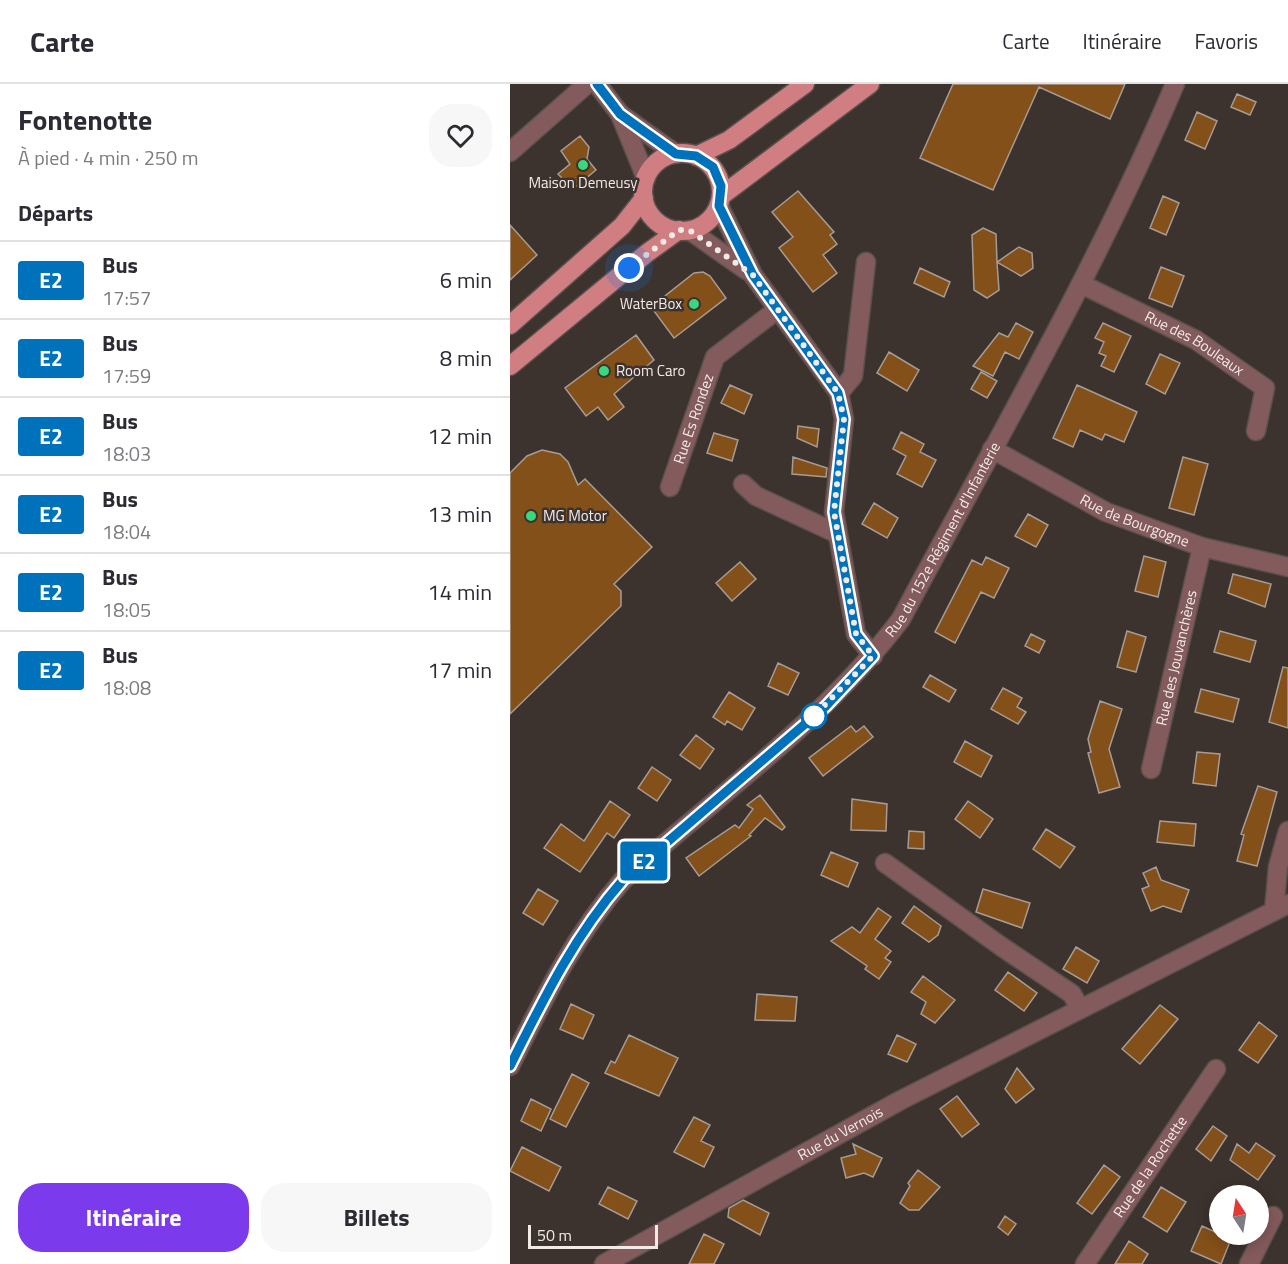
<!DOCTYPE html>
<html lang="fr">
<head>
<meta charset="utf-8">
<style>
	body { margin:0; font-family:"Titillium Web",sans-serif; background:#f7f7f7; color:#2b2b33; height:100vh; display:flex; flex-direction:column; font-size:22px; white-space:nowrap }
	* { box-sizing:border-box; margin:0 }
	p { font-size:20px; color:#7c7c81 }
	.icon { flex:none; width:33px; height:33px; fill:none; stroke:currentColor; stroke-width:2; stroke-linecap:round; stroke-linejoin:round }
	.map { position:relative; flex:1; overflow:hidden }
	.sheet { display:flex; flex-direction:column; background:#fff; width:510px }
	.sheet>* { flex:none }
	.badge { padding:0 12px; border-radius:4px; font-size:21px; line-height:39px }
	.needle { width:39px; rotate:348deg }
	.buttons { position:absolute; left:699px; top:1101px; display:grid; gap:12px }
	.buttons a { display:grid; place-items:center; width:60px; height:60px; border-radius:50%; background:#fff; box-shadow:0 3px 15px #0003; font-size:30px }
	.scale { position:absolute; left:18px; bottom:15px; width:130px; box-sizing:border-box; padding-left:6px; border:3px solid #f1ebe8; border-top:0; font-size:16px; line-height:21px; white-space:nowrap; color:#f1ebe8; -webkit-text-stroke:4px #3c322e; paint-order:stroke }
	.you { position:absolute; width:30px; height:30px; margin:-15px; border:4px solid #fff; border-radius:50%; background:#1a73e8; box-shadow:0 0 0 9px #1a73e833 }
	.map>.badge { position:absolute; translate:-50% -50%; box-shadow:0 0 0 3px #fff }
	h2 { padding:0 18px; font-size:22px; line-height:54px }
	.round { display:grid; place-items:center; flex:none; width:63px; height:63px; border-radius:24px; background:#f7f7f7 }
	.overview { display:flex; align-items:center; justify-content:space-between; height:102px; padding:0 18px }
	h1 { font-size:28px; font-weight:700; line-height:45px }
	.button { display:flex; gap:12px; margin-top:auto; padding:12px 18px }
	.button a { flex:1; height:69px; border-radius:24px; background:#7c3aed; color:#fff; font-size:24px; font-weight:700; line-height:69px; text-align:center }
	.button a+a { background:#f7f7f7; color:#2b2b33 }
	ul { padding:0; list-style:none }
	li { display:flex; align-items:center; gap:18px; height:78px; padding:0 18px; border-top:2px solid #e1e1e2 }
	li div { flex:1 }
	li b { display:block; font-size:22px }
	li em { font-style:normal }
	li .badge { min-width:66px; font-weight:700; text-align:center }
	header { display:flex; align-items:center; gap:36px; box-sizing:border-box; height:84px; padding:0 30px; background:#fff; border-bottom:2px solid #e1e1e2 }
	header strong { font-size:28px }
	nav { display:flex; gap:33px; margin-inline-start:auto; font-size:21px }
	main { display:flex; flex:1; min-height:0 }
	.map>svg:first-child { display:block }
	.building { fill:#84501a; stroke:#a69c95; stroke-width:1.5 }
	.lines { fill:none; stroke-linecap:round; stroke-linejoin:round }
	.minor-casing { stroke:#59504c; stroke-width:21 }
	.major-casing { stroke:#59504c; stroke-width:21 }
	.minor { stroke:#845b5c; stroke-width:18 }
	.major { stroke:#d07e82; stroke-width:18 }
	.line-casing { stroke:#fff; stroke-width:14 }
	.line { stroke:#0072bc; stroke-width:9 }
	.walk { stroke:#f1ebe8; stroke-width:6; stroke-dasharray:0 10.8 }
	.poi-dot { fill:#3ad77f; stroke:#3c322e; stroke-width:2 }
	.stop-dot { fill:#fff; stroke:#0072bc; stroke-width:3 }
	.labels { text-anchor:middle; stroke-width:5; stroke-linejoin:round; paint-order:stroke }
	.poi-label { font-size:15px; fill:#f1ebe8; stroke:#3c322e; text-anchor:start }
	.street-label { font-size:15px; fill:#f1ebe8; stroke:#3c322e }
</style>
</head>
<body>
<header>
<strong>Carte</strong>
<nav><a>Carte</a><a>Itinéraire</a><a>Favoris</a></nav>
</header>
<main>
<section class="sheet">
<div class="overview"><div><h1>Fontenotte</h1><p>À pied · 4 min · 250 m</p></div><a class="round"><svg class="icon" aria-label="heart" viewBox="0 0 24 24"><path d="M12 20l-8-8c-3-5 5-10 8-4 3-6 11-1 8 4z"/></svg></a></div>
<h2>Départs</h2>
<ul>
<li><span class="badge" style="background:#0072bc;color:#fff">E2</span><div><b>Bus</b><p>17:57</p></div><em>6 min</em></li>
<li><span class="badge" style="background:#0072bc;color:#fff">E2</span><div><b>Bus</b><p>17:59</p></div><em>8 min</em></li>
<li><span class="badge" style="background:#0072bc;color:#fff">E2</span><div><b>Bus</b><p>18:03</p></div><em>12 min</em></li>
<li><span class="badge" style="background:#0072bc;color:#fff">E2</span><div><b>Bus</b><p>18:04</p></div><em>13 min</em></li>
<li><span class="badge" style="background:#0072bc;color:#fff">E2</span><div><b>Bus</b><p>18:05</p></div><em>14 min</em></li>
<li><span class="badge" style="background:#0072bc;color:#fff">E2</span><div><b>Bus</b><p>18:08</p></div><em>17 min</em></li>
</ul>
<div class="button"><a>Itinéraire</a><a>Billets</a></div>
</section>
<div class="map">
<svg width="778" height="1180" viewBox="0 0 778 1180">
	<rect width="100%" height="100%" fill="#3c322e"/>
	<!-- building -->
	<path class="building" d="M443,0H615L600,35L529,3L483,106L410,74Z
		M727,10L746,18L740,31L721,23Z
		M687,28L707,37L695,65L675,56Z
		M70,52L79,63L77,75L86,86L63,105L48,90L60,80L51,67Z
		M288,107L324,148L320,151L327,160L313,171L327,189L303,208L269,164L283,153L262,128Z
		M653,112L669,119L656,151L640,144Z
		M0,141L27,171L0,196Z
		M473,144L486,150L487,178L509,163L522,169L523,184L511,192L487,178L489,206L477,214L464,206L462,151Z
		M651,183L674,192L662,223L639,214Z
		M410,184L440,198L434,213L404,199Z
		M193,188L200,192L216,214L164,254L141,223L184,189Z
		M506,239L523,248L509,275L495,268L483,292L463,282L489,249L498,253Z
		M593,239L621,252L604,288L591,282L596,272L589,269L594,258L585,254Z
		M126,251L144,276L104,310L114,323L98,336L88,323L76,332L55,304Z
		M379,268L409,286L397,307L367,289Z
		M650,270L670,279L655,310L636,300Z
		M471,288L487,297L477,314L461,305Z
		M220,301L242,311L234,330L211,319Z
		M567,301L627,328L614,358L595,350L592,356L570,346L563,363L543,354Z
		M288,342L309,345L307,363L287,354Z
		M391,348L414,360L410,368L426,376L412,403L387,390L396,372L383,365Z
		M204,349L228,356L222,377L197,369Z
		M32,366L50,370L58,378L68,401L75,395L142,463L104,500L111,507V522L0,630V389L17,372Z
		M283,373L317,384L316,393L282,390Z
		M673,373L698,380L684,431L659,424Z
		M364,419L388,434L377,454L352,440Z
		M518,430L538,441L526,463L505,452Z
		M634,472L656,478L648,513L625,507Z
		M476,473L499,484L484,514L471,508L445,559L425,548L462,476L472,481Z
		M230,478L246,495L222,517L206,499Z
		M723,490L761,500L755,523L718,509Z
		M617,547L636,553L626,588L607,583Z
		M710,547L746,557L740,578L704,568Z
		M521,550L535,557L529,569L515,562Z
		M268,579L289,589L278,611L258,602Z
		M773,583L778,584V644L759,638Z
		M420,591L446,606L439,618L413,603Z
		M493,604L512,614L507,623L516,628L508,640L481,625Z
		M691,605L729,615L723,638L685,628Z
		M219,608L245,624L232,646L217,637L215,641L203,633Z
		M590,617L612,625L599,665L610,703L589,709L578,669L581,668L578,655Z
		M341,642L346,648L354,642L363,653L313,692L299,674Z
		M186,651L204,665L190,685L170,671Z
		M455,657L482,672L471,693L444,678Z
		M687,668L710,670L706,702L683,699Z
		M142,683L161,696L147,717L128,704Z
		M748,702L767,708L747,782L727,777L734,751L731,750Z
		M250,711L275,743L272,746L255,734L239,751L241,752L189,792L176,774L225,741L229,744L243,725L237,721Z
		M342,715L377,720L376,747L341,746Z
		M100,717L120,731L104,754L97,749L70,788L34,764L51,740L74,757Z
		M458,717L483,735L470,754L445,735Z
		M650,737L686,740L684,762L647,758Z
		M536,745L565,763L550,784L523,765Z
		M399,747L414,748V765L398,764Z
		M321,768L348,779L338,803L311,791Z
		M646,783L651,796L679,806L671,828L653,822L641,827L632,805L639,802L633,789Z
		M28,805L48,817L33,841L13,829Z
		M473,805L520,819L512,844L466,828Z
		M404,822L431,842L428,851L419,858L392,839Z
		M368,824L381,833L365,855L381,867L375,874L381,878L369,895L355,885L357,882L321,857L342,843L350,849Z
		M566,863L589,877L577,899L553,885Z
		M498,888L527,909L514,927L485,906Z
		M413,892L445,916L425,939L411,930L416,918L401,908Z
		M247,910L287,913L285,937L245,936Z
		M61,920L84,931L73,955L50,945Z
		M650,921L668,935L630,980L612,965Z
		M749,938L767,952L748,979L729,966Z
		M119,951L168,974L149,1012L95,989L101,977L105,979Z
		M387,951L406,960L397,978L378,970Z
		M507,984L524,1005L506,1019L495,1005Z
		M62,990L79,999L56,1043L40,1035Z
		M447,1012L469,1040L452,1053L430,1025Z
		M21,1015L41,1025L31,1047L11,1037Z
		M184,1033L200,1041L191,1057L204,1063L194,1083L164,1068Z
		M703,1042L717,1052L701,1077L686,1065Z
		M746,1059L765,1072L748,1096L720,1076L727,1060L739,1069Z
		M343,1060L372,1074L363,1093L354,1089L336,1094L331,1074L346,1070Z
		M12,1063L51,1083L39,1107L0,1087Z
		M594,1081L610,1093L582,1130L567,1119Z
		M408,1086L430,1103L409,1126H399L390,1119L400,1102L398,1099Z
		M98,1103L127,1117L118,1135L89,1120Z
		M651,1103L676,1118L657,1148L633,1133Z
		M233,1116L259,1129L250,1151L218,1133L219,1124Z
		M495,1132L506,1140L498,1151L488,1143Z
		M692,1142L721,1155L711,1180L681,1167Z
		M194,1150L214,1160L204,1180H179Z
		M619,1157L638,1170L632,1180H605Z"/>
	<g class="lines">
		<defs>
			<g id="minor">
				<path d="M87,0L110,30L136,94"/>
				<path d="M110,30L166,70"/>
				<path d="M0,68L77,0"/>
				<path d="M209,122L243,191L329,309L334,335L324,428L346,550L363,572"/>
				<path d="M179,146L236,186"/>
				<path id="s1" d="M571,200L686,256L755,304L746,347"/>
				<path d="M329,309L343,292L356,178"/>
				<path id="s2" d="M482,365L596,428L692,463L778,483"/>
				<path d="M233,400L246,412L326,449"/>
				<path id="s3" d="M160,403L205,273L268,225"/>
				<path id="s4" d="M641,685L692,463"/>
				<path d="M375,779L492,863L562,910L570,925"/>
				<path d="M764,827L768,783L778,747"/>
				<path id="s5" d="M0,982C33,916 64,852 113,796C208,711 314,637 391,535C485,359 587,184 665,0"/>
				<path id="s6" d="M94,1180L391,1016L778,820"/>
				<path id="s7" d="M575,1180L706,985"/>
				<path d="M739,1180L763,1132"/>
			</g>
			<path id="major" d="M133 108a39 39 0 1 1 78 0a39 39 0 1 1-78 0Z
				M186,72L219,56L295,0
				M211,112L360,0
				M0,241L112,142L134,114
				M0,282L137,169L169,146"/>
		</defs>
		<!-- minor casing -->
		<use href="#minor" class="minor-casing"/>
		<!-- major casing -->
		<use href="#major" class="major-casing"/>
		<!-- minor -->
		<use href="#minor" class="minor"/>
		<!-- major -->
		<use href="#major" class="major"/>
	</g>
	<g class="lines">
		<defs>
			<path id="line" d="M0,982C33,916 64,852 113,796L316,622L363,572L346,550L324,428L334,335L328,309L243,191L209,122L211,102L203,83L186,72L166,70L135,48L110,30L87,0"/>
		</defs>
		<!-- line casing -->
		<use href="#line" class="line-casing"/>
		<!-- line -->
		<use href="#line" class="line"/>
		<!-- walk -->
		<path class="walk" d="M119,184L169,146H179L243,191L328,309L334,335L324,428L346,550L363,572L304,632"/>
	</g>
	<!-- markers -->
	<g class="poi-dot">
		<circle cx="73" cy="81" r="6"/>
		<circle cx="184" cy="220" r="6"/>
		<circle cx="94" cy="287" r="6"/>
		<circle cx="21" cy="432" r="6"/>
	</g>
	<circle class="stop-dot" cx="304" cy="632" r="12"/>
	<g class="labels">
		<!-- poi labels -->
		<g class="poi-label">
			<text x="73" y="104" text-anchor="middle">Maison Demeusy</text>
			<text x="172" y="225" text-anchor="end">WaterBox</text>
			<text x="106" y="292">Room Caro</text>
			<text x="33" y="437">MG Motor</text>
		</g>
		<!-- street labels -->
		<g class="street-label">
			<text dy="5" stroke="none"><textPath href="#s1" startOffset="128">Rue des Bouleaux</textPath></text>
			<text dy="5" stroke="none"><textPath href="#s3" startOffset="72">Rue Es Rondez</textPath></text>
			<text dy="5" stroke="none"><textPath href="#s2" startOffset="160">Rue de Bourgogne</textPath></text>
			<text dy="5" stroke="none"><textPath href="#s5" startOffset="690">Rue du 152e Régiment d'Infanterie</textPath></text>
			<text dy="5" stroke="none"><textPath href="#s4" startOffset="114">Rue des Jouvanchères</textPath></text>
			<text dy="5" stroke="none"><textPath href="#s6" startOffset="270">Rue du Vernois</textPath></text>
			<text dy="5" stroke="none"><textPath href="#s7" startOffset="117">Rue de la Rochette</textPath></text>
		</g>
	</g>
</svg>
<div class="buttons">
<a><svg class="needle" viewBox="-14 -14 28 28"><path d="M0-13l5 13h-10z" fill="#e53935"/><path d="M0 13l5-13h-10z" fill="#7c7c81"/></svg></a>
</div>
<div class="scale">50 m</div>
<div class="you" style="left:119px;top:184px"></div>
<b class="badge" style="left:134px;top:777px;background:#0072bc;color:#fff">E2</b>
</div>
</main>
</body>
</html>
